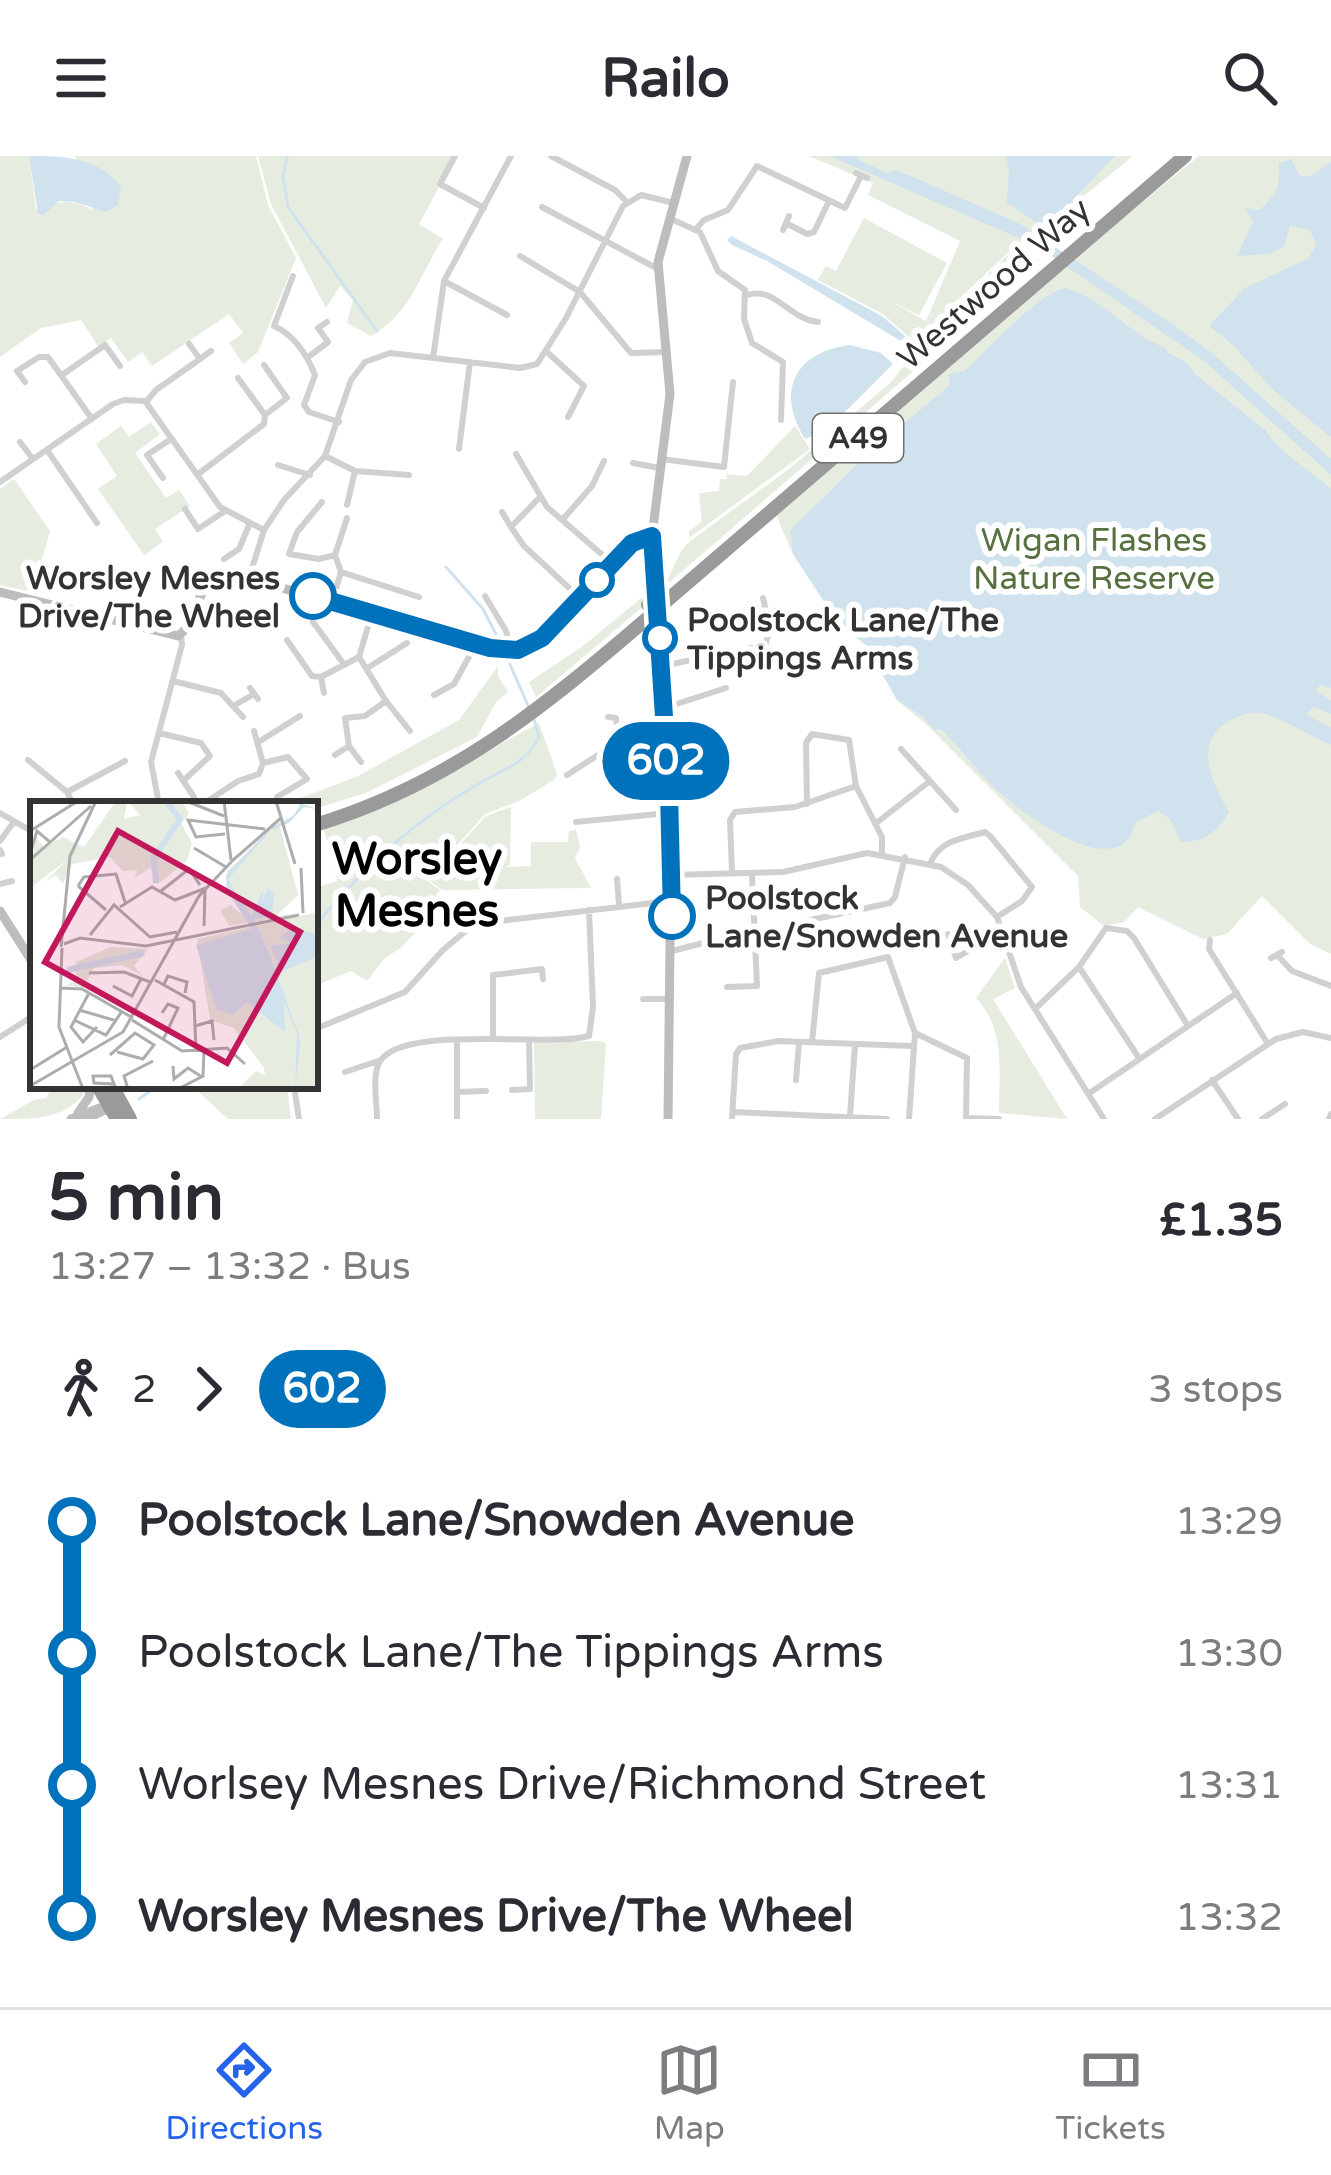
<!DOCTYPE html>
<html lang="en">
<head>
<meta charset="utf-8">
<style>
	body { margin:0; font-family:"Varela Round",sans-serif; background:#f2f2f3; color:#2b2b33; height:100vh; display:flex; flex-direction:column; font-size:45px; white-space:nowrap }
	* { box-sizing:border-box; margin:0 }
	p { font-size:39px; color:#7c7c81 }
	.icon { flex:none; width:66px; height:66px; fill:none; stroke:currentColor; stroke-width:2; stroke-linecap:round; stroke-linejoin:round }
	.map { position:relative; height:963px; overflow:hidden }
	.sheet { display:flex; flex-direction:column; background:#fff; flex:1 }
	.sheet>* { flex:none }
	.badge { padding:0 24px; border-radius:39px; font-size:42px; line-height:78px }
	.map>.badge { position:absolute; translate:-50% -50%; box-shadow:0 0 0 6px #fff }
	.legs { display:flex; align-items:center; gap:18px; height:132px; padding:0 48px; font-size:39px }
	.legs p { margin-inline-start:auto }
	.headline { display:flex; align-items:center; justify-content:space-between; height:204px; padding:0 48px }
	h1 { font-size:66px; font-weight:700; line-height:90px }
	ul { padding:0 48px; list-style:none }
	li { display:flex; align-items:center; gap:42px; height:132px; font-size:45px }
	li i { display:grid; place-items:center; width:18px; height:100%; margin:0 15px; background:currentColor }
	li i::after { content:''; width:30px; height:30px; margin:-15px; border:9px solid; border-radius:50%; background:#fff }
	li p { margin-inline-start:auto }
	li:first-child i { background:linear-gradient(#0000 50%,currentColor 0) }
	li:last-child i { background:linear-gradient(currentColor 50%,#0000 0) }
	header { display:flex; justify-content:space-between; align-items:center; height:156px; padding:0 48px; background:#fff; font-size:54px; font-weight:700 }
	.tab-bar { display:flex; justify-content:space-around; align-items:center; height:168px; border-top:3px solid #e1e1e2; background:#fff; font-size:33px; color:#7c7c81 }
	.tab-bar a { display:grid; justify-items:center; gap:6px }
	.tab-bar .on { color:#2563eb }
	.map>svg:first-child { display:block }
	.green { fill:#e6ecdf }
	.water { fill:#cfe2ee }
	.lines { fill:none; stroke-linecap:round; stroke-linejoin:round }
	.stream { stroke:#cfe2ee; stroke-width:3 }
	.street { stroke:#d0d0d0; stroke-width:6 }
	.secondary { stroke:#bdbdbd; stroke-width:9 }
	.highway { stroke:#9a9a9a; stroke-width:14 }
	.highway-bridge { stroke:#9a9a9a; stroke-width:14 }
	.line-1-casing { stroke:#fff; stroke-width:27 }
	.line-1 { stroke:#0072bc; stroke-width:18 }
	.stop-1-dot { fill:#fff; stroke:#0072bc; stroke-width:6 }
	.labels { text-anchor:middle; stroke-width:12; stroke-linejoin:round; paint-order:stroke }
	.shield { fill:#fff; stroke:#707070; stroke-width:3 }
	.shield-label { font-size:30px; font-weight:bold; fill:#333 }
	.street-label { font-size:33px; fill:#333; stroke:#fff }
	.park-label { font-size:33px; fill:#56703f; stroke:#fff }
	.stop-label { font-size:33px; font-weight:bold; fill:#333; stroke:#fff; text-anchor:start }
	.district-label { font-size:45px; font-weight:bold; fill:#000; stroke:#fff }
	.inset-river { fill:none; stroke:#cfe2ee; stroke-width:6 }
	.inset-road { fill:none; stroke:#adadad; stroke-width:3 }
	.view { fill:#c2185b; fill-opacity:0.15; stroke:#c2185b; stroke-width:6 }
	.inset-edge { fill:none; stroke:#333; stroke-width:6 }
</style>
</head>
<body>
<header><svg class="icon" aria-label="menu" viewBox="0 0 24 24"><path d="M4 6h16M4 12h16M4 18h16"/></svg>Railo<svg class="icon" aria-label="search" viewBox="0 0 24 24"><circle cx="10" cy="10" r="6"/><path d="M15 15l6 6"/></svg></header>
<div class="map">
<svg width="1331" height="963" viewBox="0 0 1331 963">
	<rect width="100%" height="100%" fill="#fff"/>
	<!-- green -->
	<path class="green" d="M0,0H29L36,53C57,46 72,41 92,54L75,0H256L268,49L296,102L258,196L243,208L229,187L243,177L229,158L152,210L142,196L128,206L111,182L98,190L81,164L41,172L0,201Z
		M258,0H456L419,68L443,83C418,121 412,156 371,180L347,167L353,144L340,130L326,152L271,48Z
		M809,0H1133L1047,70L1016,89L914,186L883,158L818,124L826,110L836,115L864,62L947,107L919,159L888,144L926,165L960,85L868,39L873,27Z
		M1199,0H1331V798L1310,788L1262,740L1227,778L1203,783L1138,751L1124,766L1104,770L1080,751L1078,720L926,568L897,544L866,489L840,470L793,398L776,359L1086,92Z
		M1017,90L1010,112L994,129L1013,114L1021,92L1027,103H1039L1013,128L993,134V129L926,184L923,181Z
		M909,204L917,212L664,431L681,395L689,386L789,313L890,227Z
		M151,266L160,278L135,297L166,342L179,334L190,350L155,373L163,386L144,399L98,333L117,320L96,288L121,270L129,281Z
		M795,270L810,293L689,382V375L702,366L699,337L719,335L720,323H727V318L747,320Z
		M14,323L50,375L33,436L0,429V333Z
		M645,439L647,447L536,541L529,526L583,490Z
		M498,510V520L508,536L496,546L477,581L368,636L315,653V648H285L358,620L459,564Z
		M539,567L557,618L554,624L519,645L485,658L426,724L440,734L433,743L429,762L402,791L385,802L367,825L351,815L315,830V732L337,725L323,669L438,622Z
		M511,651L510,709L504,711L531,710V686H568L569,675L576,674L580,691L575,702L591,732L443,734L428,724L486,660Z
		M1005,802L1015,832L993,843L1067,963L999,957C999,915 1006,874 976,842Z
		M602,885L606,888L601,963H535L534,887Z
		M53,930L89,931C68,963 39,963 0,963L34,944L46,942Z
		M192,930H287L291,963H228Z"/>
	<!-- water -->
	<path class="water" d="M29,0C63,0 98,1 121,30L118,49L106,56L75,46L59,45L43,59L38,58Z
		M830,0H850L887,17L897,14L1020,68L1171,167L1212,197L1331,303V319L1204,205L1037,90Z
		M1006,0H1115L1066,51L1040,69L1007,47L1009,14Z
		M1291,3L1299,19L1309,21L1331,6V281L1273,234L1233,189L1209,170L1245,132L1309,102L1316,89L1310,74L1290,70L1284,91L1269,98L1237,100L1253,66L1245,52L1260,54C1279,34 1279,36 1279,7Z
		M731,80L882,160L913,187L911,191L767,105L732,89L727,84Z
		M1065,132C1105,143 1129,179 1166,192L1168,197L1186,206L1196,219L1266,275C1277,295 1312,316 1331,333V532L1320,529L1316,535L1331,545V558L1314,551L1306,558L1331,572V589C1309,579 1286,564 1262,557C1252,555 1237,560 1227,566C1193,588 1212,627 1229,656C1216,677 1207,685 1181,686L1170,663L1158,655L1135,667C1121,733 1018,655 994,631C975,613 961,592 942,574L934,573L923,561L897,544L866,489L840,470L793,398L790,374L869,297L944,234L950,228L949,218L965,215C986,194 1038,138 1065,132Z
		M850,189L881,197L893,208L827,274L805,283C775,235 795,196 850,189Z"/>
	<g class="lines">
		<!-- stream -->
		<path class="stream" d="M287,0L283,20L288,51L377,175
			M854,0L858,1
			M912,189L923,198
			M446,411L483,453L501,488
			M505,497L530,554
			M315,770C361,714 418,661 482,626C504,613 528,606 539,581L534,563
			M139,943L157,930"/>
		<!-- street -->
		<path class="street" d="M455,0L440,28L484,52
			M551,0L615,34L627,46
			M856,17L867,22
			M542,51L658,113
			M671,63L700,76L718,115L745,134L744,163L752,187L783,206L781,264
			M786,67L807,78L814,76L829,45
			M696,73L704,64L728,54L757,10L845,52L861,20
			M783,74L789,60
			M520,100L580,136L631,197L667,196
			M293,120L274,170C294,179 307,199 315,219L304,249L309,256L339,266
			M444,125L507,159
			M747,139C776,130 788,163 818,166
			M547,196L584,230L568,261
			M307,202L328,186L318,172L327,166
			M433,202L444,125L511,0
			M200,203L211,195
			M264,209L287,242L265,259
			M62,219L105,189L120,210
			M25,226L17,215L39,201H48L92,263
			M146,246L156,234L200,203L189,188
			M20,286L33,303
			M459,293L470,206
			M47,294L97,367
			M516,298L547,351L613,408
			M325,300L355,315L409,319
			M661,303L724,311L733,226
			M633,307L659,312
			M278,309L310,319
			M197,319L264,268L265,259L238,222
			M163,322L147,299L171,283
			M0,326L113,248L124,244L145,245L220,351L264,374
			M540,341L511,371L524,390L580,442
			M322,346L297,376L289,398L319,403L335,399
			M347,349L355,315
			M185,353L198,373L225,355
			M502,356L511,371
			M564,362L592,330L604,305
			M224,403L239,393L250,367
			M341,416L419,441
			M249,422L264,374L284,344L325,300L351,224L365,206L390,197L520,212L537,208L566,162L623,50L641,39L674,47
			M485,440L506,475L510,491
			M332,446L341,416L335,399L347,362
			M313,466L343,507
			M552,483L562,474
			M287,484L312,520L321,521L359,501L372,457
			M765,489L792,515
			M662,510L765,489L770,473L763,442
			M369,511L407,487
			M321,521L324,537
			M173,525L221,537L243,561
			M250,532L258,543
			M434,539L454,528L476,488
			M386,545L410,575
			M235,549L254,538
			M664,552L726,532
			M608,561L616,562L620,591
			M159,577L201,587L210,600L183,625
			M260,585L300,560
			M349,590L361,606
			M335,599L349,590L345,562L365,560L386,545L359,501
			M28,604L67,636L73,648
			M263,607L288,601L307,623L277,641
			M178,617L194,641
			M567,619L601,597L665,585
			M625,624L668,621
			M930,625L956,654
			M67,636L125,605
			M669,636L703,634
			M159,648L151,606L182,489L181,479
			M203,648L238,625L259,618L263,607L254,575
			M248,648L251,646
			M807,648L806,587L812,578L849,584L856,630
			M0,657L33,676
			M576,666L668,657
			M875,668L930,625L901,593
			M0,685L13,667
			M0,694L2,698
			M931,706C940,684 964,682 985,676L991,681L1032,731L1022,745L997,761
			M732,716L730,664L735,656L795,651L856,630L882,681V697
			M671,719L783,716L867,697L941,711L968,729L997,761L1021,831L1104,963
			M617,723L619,749
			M0,728L12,725
			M465,758V772
			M806,765L890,747L895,741L905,701
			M948,778L956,802L1002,775
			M1210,784L1209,793L1268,888
			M672,795L715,784
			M1277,799L1292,815L1331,830
			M1271,802L1282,796
			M1079,811L1139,902
			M727,831L757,830L752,718
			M643,843H669
			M1035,853L1079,811L1106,772L1127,775L1134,782L1188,870
			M315,873L405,836L443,794L474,768L670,745
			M915,877L967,902L966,963
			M0,881L33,860
			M493,883V819L542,813L543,823
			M457,884V963
			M812,886L819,817L888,801L915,877L909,963
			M345,916L381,904
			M796,924L799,887
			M1212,924L1238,963
			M294,930L299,963
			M512,934L530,933L529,884
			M457,936L486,935
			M1088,938L1237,837
			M733,956L887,963
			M850,960L855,889
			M967,962L999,963
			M377,963C377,948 372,921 379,907C399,867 548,892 589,880L593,851L589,754
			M732,963L736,898L740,892L778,885L911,890
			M1155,963L1276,883L1303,876L1331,882
			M1262,963L1285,948
			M1329,963L1331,958"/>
		<!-- secondary -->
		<path class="secondary" d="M0,436L178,480C207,459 186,419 241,420L485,491L518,493L542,481L633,387L652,380
			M0,755L33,807
			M78,957L89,941L91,930
			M71,963L113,947
			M85,963L112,951
			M668,963L671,699L652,380L670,238L658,106L687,0"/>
		<!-- highway -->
		<path class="highway" d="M664,447L1185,0
			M315,669C451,628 544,551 650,460
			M98,930L117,963
			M112,930L130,963"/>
		<!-- highway-bridge -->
		<path class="highway-bridge" d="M648,449L663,436"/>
	</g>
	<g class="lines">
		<defs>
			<path id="line-1" d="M313,440L490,492L518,494L542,482L632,387L652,380L669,636L672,760"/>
		</defs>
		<!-- line-1 casing -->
		<use href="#line-1" class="line-1-casing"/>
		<!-- line-1 -->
		<use href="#line-1" class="line-1"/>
	</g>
	<!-- markers -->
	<g class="stop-1-dot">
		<circle cx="597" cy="424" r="15"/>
		<circle cx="313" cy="440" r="21"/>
		<circle cx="660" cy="482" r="15"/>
		<circle cx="672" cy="760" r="21"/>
	</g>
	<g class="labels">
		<!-- shield labels -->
		<rect class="shield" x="813" y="258" width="90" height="48" rx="9"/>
		<g class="shield-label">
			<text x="858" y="292">A49</text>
		</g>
		<!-- street labels -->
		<g class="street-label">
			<text transform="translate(993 127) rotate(-41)" y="12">Westwood Way</text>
		</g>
		<!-- park labels -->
		<g class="park-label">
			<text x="1094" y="395">Wigan Flashes<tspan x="1094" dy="38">Nature Reserve</tspan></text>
		</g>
		<!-- stop labels -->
		<g class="stop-label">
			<text x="280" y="433" text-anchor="end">Worsley Mesnes<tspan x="280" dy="38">Drive/The Wheel</tspan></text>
			<text x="687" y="475">Poolstock Lane/The<tspan x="687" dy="38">Tippings Arms</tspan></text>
			<text x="705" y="753">Poolstock<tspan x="705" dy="38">Lane/Snowden Avenue</tspan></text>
		</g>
		<!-- district labels -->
		<g class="district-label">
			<text x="417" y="718">Worsley<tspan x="417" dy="52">Mesnes</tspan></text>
		</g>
	</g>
	<!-- overview -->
	<g transform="translate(30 645)">
		<rect width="288" height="288" fill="#fff"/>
		<path d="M86,0L97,1L94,18L110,14L98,0H152L159,13L151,22L162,42L157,60L129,82L120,67L105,77L107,69L93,70L80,56L42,63L33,83L26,74L15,81L37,59L0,87L5,36L14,46L33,36L54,46ZM249,22L268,94L246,115L268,113L199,125L190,109L201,104L212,114L196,87L197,70ZM288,111V288H208L226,270L235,274L234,267L204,227L180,219L167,138ZM81,146L118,148L104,165L113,175L92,164L64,167L53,187L36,184L46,180V161Z" fill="#e6ecdf"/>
		<path d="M263,0L288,8L274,6L259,22L241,29L198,78L221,115L234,87L232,100L238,87L244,92L242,114L224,119L238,149L269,235L270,245L265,288L267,233L254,200L255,231L217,201L203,214L186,208L166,144L221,128L238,155L197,88L196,74L240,27L263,15L270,4ZM262,128L288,133V155L251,171L240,145L261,142L249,137Z" fill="#cfe2ee"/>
		<path class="inset-river" d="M126,82L124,57L150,18L136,0M37,169L114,152"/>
		<path class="inset-road" d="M156,0L194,15M194,0L201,59M246,0L265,63M0,30L48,0M195,33L166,36L158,19L235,28M164,47L196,66M0,53L7,30L20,41M0,59L61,5M202,60L252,16M271,67L273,112M48,85L54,76L86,73L95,101M48,85L76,109M131,90L159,68L170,84M90,106L122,86L145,99L176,87M174,125L175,89M60,134L84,104L120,136L147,131M34,143L50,137L116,145L269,114M31,146L40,55L66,0M32,147L29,226L53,288M59,172L94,171L120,181M125,179L164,201L166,249M134,183L138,175L157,181L155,192M83,185L102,195L111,178M31,187L52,188L103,217M59,192L41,226L53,241L67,226M49,209L87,220M132,212L138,203L148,207L133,239M44,219L76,234L92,210M102,219L152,250L197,247L215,263M165,225L182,220L184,239M80,254L105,232L124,244L113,258L87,251M143,265L144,278L158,267L172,276M0,269L37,246M84,283L64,282L63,275H81L86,288M0,285L93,231L169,95L205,57M98,288L94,275L123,260M148,288L173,275L174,249"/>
		<path class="view" d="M88,30L270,131L197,262L15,161Z"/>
		<rect width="288" height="288" class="inset-edge"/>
	</g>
</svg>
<b class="badge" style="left:666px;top:605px;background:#0072bc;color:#fff">602</b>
</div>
<section class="sheet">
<div class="headline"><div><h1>5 min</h1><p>13:27 – 13:32 · Bus</p></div><b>£1.35</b></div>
<div class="legs"><svg class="icon" aria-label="walk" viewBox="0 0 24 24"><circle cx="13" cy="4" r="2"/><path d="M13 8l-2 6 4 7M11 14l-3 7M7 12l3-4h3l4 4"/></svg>2<svg class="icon" aria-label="forward" viewBox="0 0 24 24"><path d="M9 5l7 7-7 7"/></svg><b class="badge" style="background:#0072bc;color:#fff">602</b><p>3 stops</p></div>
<ul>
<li><i style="color:#0072bc"></i><b>Poolstock Lane/Snowden Avenue</b><p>13:29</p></li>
<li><i style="color:#0072bc"></i><span>Poolstock Lane/The Tippings Arms</span><p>13:30</p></li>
<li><i style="color:#0072bc"></i><span>Worlsey Mesnes Drive/Richmond Street</span><p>13:31</p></li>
<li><i style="color:#0072bc"></i><b>Worsley Mesnes Drive/The Wheel</b><p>13:32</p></li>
</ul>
</section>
<nav class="tab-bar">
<a class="on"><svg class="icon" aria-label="directions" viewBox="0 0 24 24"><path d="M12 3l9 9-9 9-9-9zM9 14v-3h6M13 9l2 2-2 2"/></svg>Directions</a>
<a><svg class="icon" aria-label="map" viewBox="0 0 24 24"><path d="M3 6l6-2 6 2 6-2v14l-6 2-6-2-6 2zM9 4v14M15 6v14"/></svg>Map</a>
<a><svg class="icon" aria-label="tickets" viewBox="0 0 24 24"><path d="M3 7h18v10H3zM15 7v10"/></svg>Tickets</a>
</nav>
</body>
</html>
